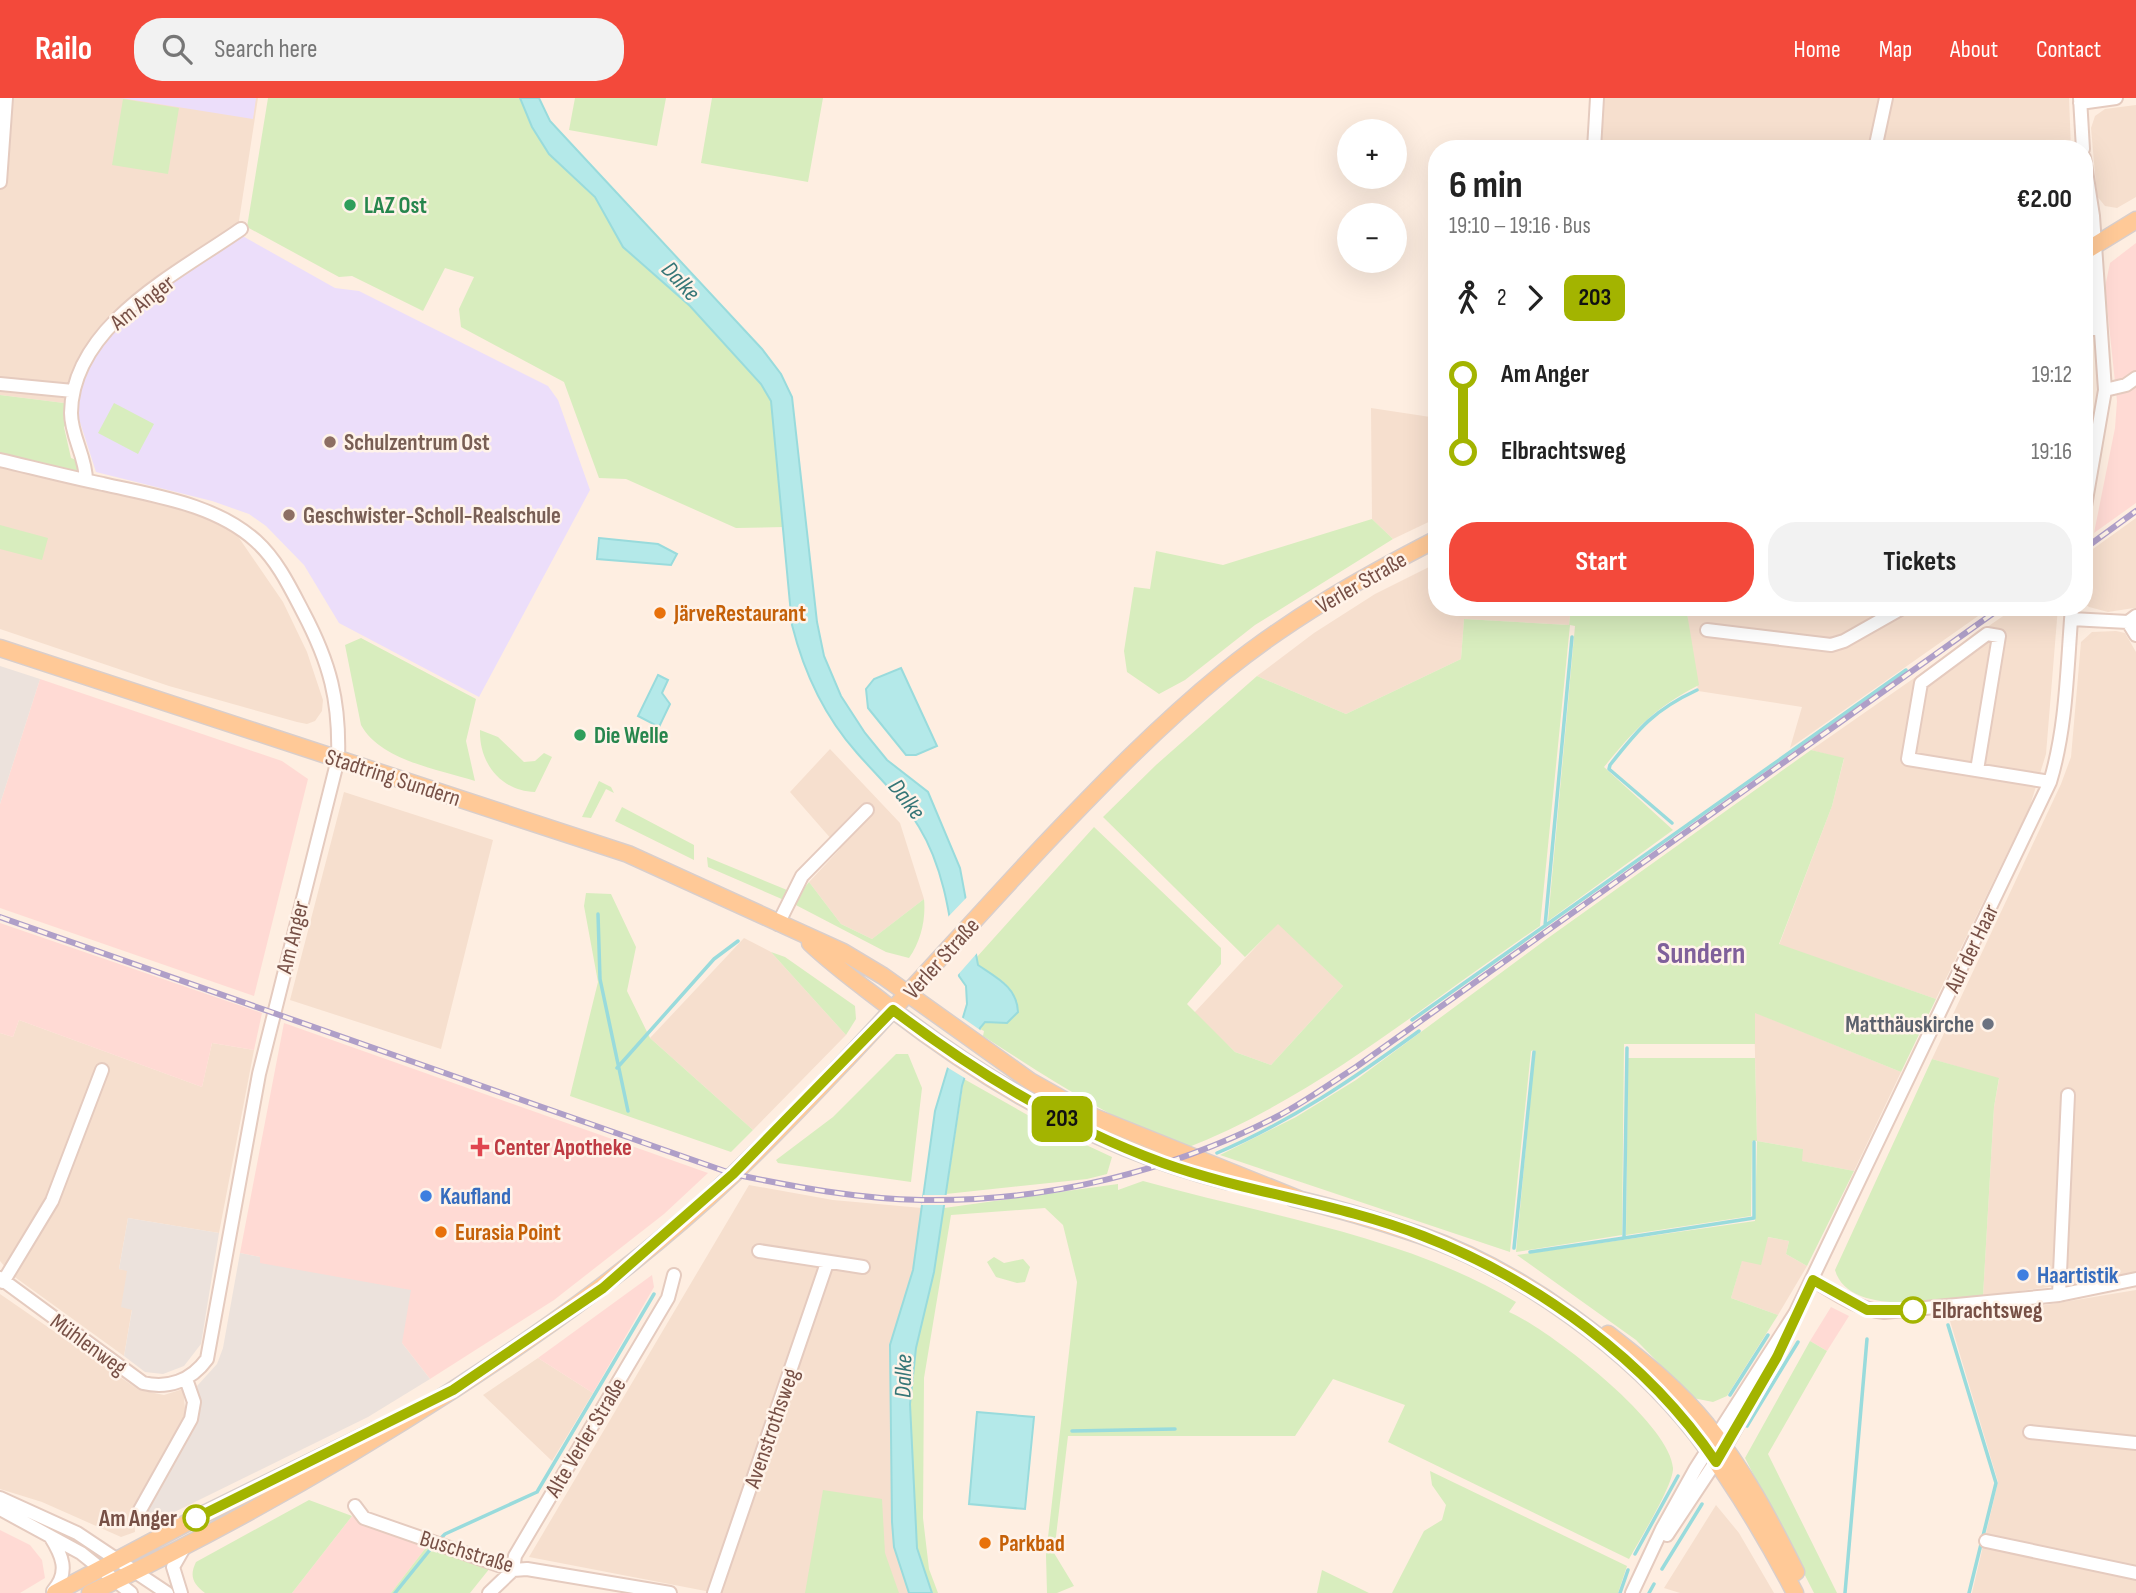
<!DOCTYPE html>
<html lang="en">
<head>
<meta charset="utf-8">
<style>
	body { margin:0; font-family:"Sofia Sans Condensed",sans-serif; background:#f2f2f2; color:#222; height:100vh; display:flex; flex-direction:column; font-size:26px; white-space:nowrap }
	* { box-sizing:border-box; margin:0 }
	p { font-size:23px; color:#767676 }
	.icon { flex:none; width:38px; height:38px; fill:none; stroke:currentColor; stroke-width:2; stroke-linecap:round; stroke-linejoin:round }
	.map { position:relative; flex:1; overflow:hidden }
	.drawer { position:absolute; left:1428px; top:42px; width:665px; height:476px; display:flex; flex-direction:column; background:#fff; border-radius:28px; box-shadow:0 7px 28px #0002 }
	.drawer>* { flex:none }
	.badge { padding:0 14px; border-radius:10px; font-size:24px; line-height:46px }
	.tools { position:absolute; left:1337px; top:21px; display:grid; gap:14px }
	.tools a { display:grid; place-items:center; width:70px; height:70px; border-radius:50%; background:#fff; box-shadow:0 7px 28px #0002; font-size:35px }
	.map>.badge { position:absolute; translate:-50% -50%; box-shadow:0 0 0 4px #fff }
	.legs { display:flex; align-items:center; gap:10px; height:77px; padding:0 21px; font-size:23px }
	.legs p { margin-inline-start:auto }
	.overview { display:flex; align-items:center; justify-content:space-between; height:119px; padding:0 21px }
	h1 { font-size:38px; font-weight:700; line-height:52px }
	.action { display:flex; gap:14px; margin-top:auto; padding:14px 21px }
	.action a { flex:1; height:80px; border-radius:28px; background:#f3493b; color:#fff; font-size:28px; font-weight:700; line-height:80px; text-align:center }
	.action a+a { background:#f2f2f2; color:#222 }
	ul { padding:0 21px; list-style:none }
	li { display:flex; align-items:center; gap:24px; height:77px; font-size:26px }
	li i { display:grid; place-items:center; width:10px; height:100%; margin:0 9px; background:currentColor }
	li i::after { content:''; width:18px; height:18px; margin:-9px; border:5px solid; border-radius:50%; background:#fff }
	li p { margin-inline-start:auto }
	li:first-child i { background:linear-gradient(#0000 50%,currentColor 0) }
	li:last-child i { background:linear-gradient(currentColor 50%,#0000 0) }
	header { display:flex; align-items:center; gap:42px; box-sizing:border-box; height:98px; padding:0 35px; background:#f3493b; color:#fff }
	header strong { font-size:33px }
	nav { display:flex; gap:38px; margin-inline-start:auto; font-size:24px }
	.search { width:490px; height:63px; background:#f2f2f2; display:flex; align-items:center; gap:18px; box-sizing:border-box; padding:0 24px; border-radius:28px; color:#767676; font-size:26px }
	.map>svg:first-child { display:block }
	.residential { fill:#f6dfce }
	.commercial { fill:#ffdad4 }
	.industrial { fill:#ece2dc }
	.education { fill:#ecdefa }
	.green { fill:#d8edbe }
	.water { fill:#b4e9e9; stroke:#99dbdc; stroke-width:2 }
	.pier { fill:#feeee1 }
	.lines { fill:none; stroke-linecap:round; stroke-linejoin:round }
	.stream { stroke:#99dbdc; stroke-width:3.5 }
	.minor-casing { stroke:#e5cbbf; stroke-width:16 }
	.major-casing { stroke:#d9cecb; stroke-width:19 }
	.minor { stroke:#fff; stroke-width:12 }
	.major { stroke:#ffc997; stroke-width:16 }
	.rail-casing { stroke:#af9fc8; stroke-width:6 }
	.rail { stroke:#fff3e9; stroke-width:3.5; stroke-dasharray:10; stroke-linecap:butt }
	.line-1-casing { stroke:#fff; stroke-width:16 }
	.line-1 { stroke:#a3b400; stroke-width:10 }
	.leisure-dot { fill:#2e9e5b; stroke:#fff3e9; stroke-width:2.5 }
	.education-dot { fill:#8d6e63; stroke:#fff3e9; stroke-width:2.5 }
	.food-dot { fill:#e8710a; stroke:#fff3e9; stroke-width:2.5 }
	.worship-dot { fill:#6b7280; stroke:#fff3e9; stroke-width:2.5 }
	.health-dot { fill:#e0444e; stroke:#fff3e9; stroke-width:2.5 }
	.shop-dot { fill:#3f7fe0; stroke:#fff3e9; stroke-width:2.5 }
	.stop-1-dot { fill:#fff; stroke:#a3b400; stroke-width:3.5 }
	.labels { text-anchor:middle; stroke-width:5; stroke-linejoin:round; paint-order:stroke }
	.leisure-label { font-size:23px; font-weight:bold; fill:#27864d; stroke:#fff3e9; text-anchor:start }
	.street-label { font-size:23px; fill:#775046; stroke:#fff3e9 }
	.education-label { font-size:23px; font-weight:bold; fill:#785e54; stroke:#fff3e9; text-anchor:start }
	.food-label { font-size:23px; font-weight:bold; fill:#c56008; stroke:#fff3e9; text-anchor:start }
	.worship-label { font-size:23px; font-weight:bold; fill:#5b616d; stroke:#fff3e9; text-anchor:end }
	.health-label { font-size:23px; font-weight:bold; fill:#be3a42; stroke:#fff3e9; text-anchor:start }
	.shop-label { font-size:23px; font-weight:bold; fill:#366cbe; stroke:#fff3e9; text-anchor:start }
	.stop-label { font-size:23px; font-weight:bold; fill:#775046; stroke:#fff3e9; text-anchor:start }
	.water-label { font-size:24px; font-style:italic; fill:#357677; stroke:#fff3e9 }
	.district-label { font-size:30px; font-weight:bold; fill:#7f609b; stroke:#fff3e9 }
</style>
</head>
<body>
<header>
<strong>Railo</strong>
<div class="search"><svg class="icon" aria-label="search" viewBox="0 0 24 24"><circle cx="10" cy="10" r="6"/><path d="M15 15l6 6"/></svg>Search here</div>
<nav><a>Home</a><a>Map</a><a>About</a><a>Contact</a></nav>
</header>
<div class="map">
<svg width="2136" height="1495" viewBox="0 0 2136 1495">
	<rect width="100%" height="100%" fill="#feeee1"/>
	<!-- residential -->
	<path class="residential" d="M0,0H258L238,129L119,211L90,241L64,305L0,297Z
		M1603,0H2069L2071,51H1600Z
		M2136,7V99L2117,110L2105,108L2097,98L2091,30L2095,18L2105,11Z
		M2084,271L2090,272L2093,291L2084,357Z
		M1371,310L1437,320V420L1393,441L1372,421Z
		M0,368L155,404L212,422L235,434L283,504L307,554L323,602L322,613L315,623L307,626L297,624L169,588L0,531Z
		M2136,420V513L2134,510L2108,514L2089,509L2084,505L2090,453Z
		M1437,465V509H1571L1569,527L1464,521L1461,561L1346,616L1257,578L1314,535L1375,496Z
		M1686,509H1991L1790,650L1802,609L1698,593Z
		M2016,509H2058L2046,656L2030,708L1936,901L1779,847L1832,708L1844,661L1811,652Z
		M2116,533L2125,535L2136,554V1174L2078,1185L1983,1198L1994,1009L1999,981L1932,961L2061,686L2071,659L2081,544L2092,534Z
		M830,651L900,725L924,801L872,841L841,826L809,784L840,751L790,694Z
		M344,694L493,742L441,951L290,902Z
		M1278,825L1343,888L1271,967L1235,954L1194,915Z
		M744,840L771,854L846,937L753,1032L650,940Z
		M1754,914L1901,974L1854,1073L1801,1063L1802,1051L1757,1043Z
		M19,922L202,989L212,945L254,952L219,1135L128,1120L119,1171L127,1172L132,1211L124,1258L12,1177L0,1163V935L13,939Z
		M749,1087L833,1102L922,1110L913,1172L890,1248L892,1424L894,1449L909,1495H716L529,1459Z
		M1767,1139L1789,1143L1786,1156L1807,1168L1778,1217L1731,1200L1742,1162Z
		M2136,1192V1495H1972L1998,1384L1950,1223Z
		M0,1196L139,1292L164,1297L183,1291L186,1320L134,1413L135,1434L121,1439L42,1404L0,1391Z
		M538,1260L593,1295L552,1363L483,1297Z
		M1716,1407L1739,1435L1774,1495H1680L1664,1490Z"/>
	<!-- commercial -->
	<path class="commercial" d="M2136,145V405L2094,435L2115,330L2117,303L2105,189L2110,165Z
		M40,581L282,663L308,681L254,898L0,810V706Z
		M0,825L262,915L254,952L212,945L202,989L19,922L13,939L0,935Z
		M284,925L708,1075L664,1116L554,1202L430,1281L402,1245L259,1165L260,1159L240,1155Z
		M652,1177L654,1189L593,1295L538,1260Z
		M1831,1209L1849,1218L1827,1253L1810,1243Z
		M352,1418L428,1447L391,1495H292Z
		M0,1432L30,1447L42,1462L45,1480L20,1495H0Z"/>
	<!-- industrial -->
	<path class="industrial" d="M0,568L40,581L0,706Z
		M128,1120L219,1135L201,1246L184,1268L163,1276L145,1274L124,1258L132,1212L121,1209L127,1173L119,1171Z
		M240,1155L260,1159V1165L411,1192L402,1245L430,1281L368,1319L148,1427L146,1414L197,1324L200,1303L197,1288L217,1266L223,1250Z"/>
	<!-- education -->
	<path class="education" d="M121,0H256L253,21Z
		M239,136L335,190L359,193L548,288L558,302L590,392L479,599L339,525L304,467L266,428L249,416L212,403L96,374L77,315L79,295L101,244L126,218Z"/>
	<!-- green -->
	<path class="green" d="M268,0H520L532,29L549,56L595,99L623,149L690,208L761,286L771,303L784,429L736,430L626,381L599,380L564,284L461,229L459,211L474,179L445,170L423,213L352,178L339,179L247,129Z
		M575,0H666L657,48L569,32Z
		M712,0H823L808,84L701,65Z
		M123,1L179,10L168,76L112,67Z
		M0,297L64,305L69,323L64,329L71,360L79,363L82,375L0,355Z
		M114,305L154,326L138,356L98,335Z
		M1372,421L1393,441L1255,527L1185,582L1159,596L1127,574L1124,553L1134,489L1150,491L1156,453L1223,467Z
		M0,427L48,440L42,462L0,451Z
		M1571,509H1686L1699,587C1653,611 1636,630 1604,669L1673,732L1548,823L1575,528L1570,527L1540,828C1423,907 1317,999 1184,1051C1112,1022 1048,980 983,938L984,933L980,931L985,924L1007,925L1006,886L978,867L976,860L1094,729L1221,850V866L1187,906L1235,954L1271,967L1343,888L1278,826L1245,859L1103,719L1156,667L1257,578L1346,616L1461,561L1464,521L1569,527Z
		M361,540L476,601L466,643L475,683C438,671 381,663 361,627L345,547Z
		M480,632L498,639L524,664L535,663L544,655L552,659L535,694C500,693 479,664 480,632Z
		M1811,652L1844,660L1832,708L1779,846L1936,901L1901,974L1755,915V946H1624L1622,1137L1516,1154L1535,952L1531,953L1510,1154L1220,1057L1296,1019L1356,982L1548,840Z
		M599,683L611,689L614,695L606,691L591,720L582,719Z
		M622,709L694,747V762L615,723Z
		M707,759L787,792L784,802L708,769Z
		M809,784L841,826L872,841L924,801C926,821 921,843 909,860L886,854L792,805Z
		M586,795L611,796L636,849L627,893L650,940L753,1032L731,1054L570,998L598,884L584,808Z
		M771,854L785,859L855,908L856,921L846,937Z
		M896,956H908L922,990L911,1084L778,1065L776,1062L833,1019Z
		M1628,960H1755L1757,1043L1803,1051L1802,1063L1854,1073L1807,1168L1786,1156L1789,1143L1768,1139L1761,1167L1742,1163L1731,1200L1778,1217L1727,1298L1713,1304L1693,1300L1636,1242L1517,1157L1755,1123L1757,1043H1752L1751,1118L1626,1137Z
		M1932,961L1999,980L1994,1009L1983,1198C1945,1201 1849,1221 1835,1172Z
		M964,981L1056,1033L1112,1059L1107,1076L1087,1081L946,1096Z
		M1143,1083C1267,1118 1404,1137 1516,1204L1509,1214C1550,1232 1670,1325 1673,1370C1674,1386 1639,1443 1629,1461L1388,1344L1405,1307L1333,1281L1295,1338H1068L1054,1455L1074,1488L1057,1495H1047L1046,1457L1077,1184L1063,1127L1045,1110L951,1117L924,1280L923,1420L929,1471L938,1495H932L917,1450L910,1306L916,1250L934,1174L944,1110L1118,1086V1092Z
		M994,1159L1004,1165L1023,1161L1030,1169L1025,1184L1017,1185L996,1179L987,1164Z
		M1810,1243L1827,1253L1768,1356L1837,1495H1814L1745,1360Z
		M1430,1373L1627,1468L1618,1495H1392L1424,1433L1442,1422L1446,1407L1432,1387Z
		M823,1392L882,1401L885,1455L899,1495H805Z
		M309,1402L352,1418L292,1495H205C193,1486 189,1478 196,1464Z
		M428,1447L490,1470L470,1495H391Z
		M1322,1472L1369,1495H1317Z"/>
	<!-- water -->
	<path class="water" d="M520,0H539L550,23L563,37L762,251L781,276L792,299L817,524L824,558L841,598L865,635L887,662L928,694L960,770L978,867C997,880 1017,889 1018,914L1007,925L985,924L980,930L962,988L934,1174L916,1250L910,1306L917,1450L932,1495H909L894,1449L892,1424L890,1247L913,1172L935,1013L967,906L966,888L959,878C951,828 946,773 919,729C902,701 878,679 857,655C824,618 804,575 792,527L771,303L761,286L690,208L623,149L595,99L549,56L532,29Z
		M599,440L658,446L677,456L671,467L597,461Z
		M901,570L937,648L916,657H906L868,610L866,591L874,581Z
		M658,577L668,582L662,595L670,606L659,629L638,618Z
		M977,1314L1034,1319L1025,1411L969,1406Z"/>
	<!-- pier -->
	<path class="pier" d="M969,797L978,854L956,879L946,821Z
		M960,918L983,934L968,982L945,968Z
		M923,1097H948L947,1107H921Z"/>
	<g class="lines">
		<!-- stream -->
		<path class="stream" d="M1672,725L1609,671L1610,667C1639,630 1654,612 1697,592
			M598,816L600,881L628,1013
			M1545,828L1572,539
			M1412,922L1906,572
			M617,970L714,861L738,843
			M1217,1055C1290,1024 1355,980 1419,933
			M1624,1140L1754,1120V1044
			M1514,1150L1534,954
			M1530,1154L1624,1140L1627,950
			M1948,1227L1996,1385L1969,1495
			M1730,1297L1768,1237
			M1747,1328L1798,1244
			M1072,1333L1175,1331
			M438,1443L445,1436L537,1394L654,1196
			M1635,1456L1678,1378
			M1662,1471L1702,1406
			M395,1495L433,1448
			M1620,1495L1628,1472
			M1649,1495L1654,1486
			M1845,1495L1867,1241"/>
		<defs>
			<path id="minor" d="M2080,0L2083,51
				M2080,5L2116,0
				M1594,51L1597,0
				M1726,51H1741
				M1875,51L1886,0
				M2084,60L2093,118L2105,292L2084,414
				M0,84L6,0
				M2084,192L2094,231
				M0,286L73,293
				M2105,292L2126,287L2136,280
				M0,362C34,370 69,379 103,386C155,398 215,406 256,443C277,462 290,489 303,514C330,565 340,603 338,661L259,976L207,1261C191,1283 168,1291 143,1285L0,1180
				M86,382C86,359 71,338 71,315C72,227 178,175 241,131
				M2071,521L2128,524L2136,518
				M2128,524L2136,537
				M1707,532L1831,547L1844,543L1904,509
				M1977,672L1999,538L1987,536L1921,585L1908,661L2050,684
				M778,826L802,778L867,712
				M759,1153L863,1169
				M1813,1182C1837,1196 1856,1211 1884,1214L2059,1197L2136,1181
				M3,1184L52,1103L102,972
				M2059,1197L2068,997
				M2030,1334L2136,1345
				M0,1400L77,1435L167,1495
				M355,1408L364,1420L513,1472L527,1471L670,1495
				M0,1411L81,1455L131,1495
				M140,1412L191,1321L194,1304L186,1281
				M1667,1437L1724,1351L1768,1274
				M50,1438C62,1457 70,1474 53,1493
				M1986,1443L2136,1475
				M513,1472L515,1458L668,1200L674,1177
				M181,1495L173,1469L185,1448
				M489,1495L513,1472
				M714,1495L827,1165
				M1632,1495L1662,1431L1696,1370L1796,1214L2050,684C2067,628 2067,568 2072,509"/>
			<path id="major" d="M2084,154L2136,122
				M0,550L628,756L843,854L883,878L1030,983L1094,1019L1301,1102
				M810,845C833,867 858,885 884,905C986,985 1100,1052 1227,1083
				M1293,1100C1335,1110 1379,1123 1420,1137C1521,1172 1632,1253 1697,1337C1734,1386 1767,1441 1795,1495
				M1608,1236C1643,1263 1679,1292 1707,1327C1743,1370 1771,1424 1796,1474
				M55,1495L196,1420L376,1332
				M90,1495C217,1435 335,1368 453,1292C553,1227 647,1159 734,1076C842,972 940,858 1043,748C1101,687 1159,627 1224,574C1289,521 1363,479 1437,441"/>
		</defs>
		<!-- minor casing -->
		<use href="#minor" class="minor-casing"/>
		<!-- major casing -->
		<use href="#major" class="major-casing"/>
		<!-- minor -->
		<use href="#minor" class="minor"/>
		<!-- major -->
		<use href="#major" class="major"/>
		<defs>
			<path id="rail" d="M2084,451L2136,413
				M0,819L733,1076C796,1089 858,1101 922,1102C1046,1104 1170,1074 1280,1017C1306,1003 1331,985 1356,969L2002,509"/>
		</defs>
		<!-- rail casing -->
		<use href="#rail" class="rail-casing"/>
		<!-- rail -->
		<use href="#rail" class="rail"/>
	</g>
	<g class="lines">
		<defs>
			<path id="line-1" d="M196,1420L453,1292L603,1190L733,1076L893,912C976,975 1065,1029 1163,1065C1247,1095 1339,1105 1423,1138C1536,1182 1647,1262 1716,1364L1777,1259L1813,1182L1867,1212H1913"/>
		</defs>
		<!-- line-1 casing -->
		<use href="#line-1" class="line-1-casing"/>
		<!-- line-1 -->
		<use href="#line-1" class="line-1"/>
	</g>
	<!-- markers -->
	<g class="leisure-dot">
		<circle cx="350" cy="107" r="7"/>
		<circle cx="580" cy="637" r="7"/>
	</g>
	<g class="education-dot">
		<circle cx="330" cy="344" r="7"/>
		<circle cx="289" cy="417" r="7"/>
	</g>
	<g class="food-dot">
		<circle cx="660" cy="515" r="7"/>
		<circle cx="441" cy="1134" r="7"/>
		<circle cx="985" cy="1445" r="7"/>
	</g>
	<circle class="worship-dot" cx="1988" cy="926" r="7"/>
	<path class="health-dot" d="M476.5 1038.5h7v7h7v7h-7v7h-7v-7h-7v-7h7z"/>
	<g class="shop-dot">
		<circle cx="426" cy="1098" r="7"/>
		<circle cx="2023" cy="1177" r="7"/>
	</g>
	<g class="stop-1-dot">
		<circle cx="1913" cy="1212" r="12"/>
		<circle cx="196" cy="1420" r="12"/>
	</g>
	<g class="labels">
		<!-- leisure labels -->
		<g class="leisure-label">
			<text x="364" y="115">LAZ Ost</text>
			<text x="594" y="645">Die Welle</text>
		</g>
		<!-- street labels -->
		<g class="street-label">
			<text transform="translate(142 204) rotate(-38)" y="8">Am Anger</text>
			<text transform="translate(1361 484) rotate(-30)" y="8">Verler Straße</text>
			<text transform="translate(393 679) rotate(18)" y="8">Stadtring Sundern</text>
			<text transform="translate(292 839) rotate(-76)" y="8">Am Anger</text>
			<text transform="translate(1971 850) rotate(-64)" y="8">Auf der Haar</text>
			<text transform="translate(941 860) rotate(-48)" y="8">Verler Straße</text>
			<text transform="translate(89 1246) rotate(36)" y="8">Mühlenweg</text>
			<text transform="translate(771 1330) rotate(-71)" y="8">Avenstrothsweg</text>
			<text transform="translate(585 1339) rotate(-59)" y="8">Alte Verler Straße</text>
			<text transform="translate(467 1453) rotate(17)" y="8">Buschstraße</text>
		</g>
		<!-- education labels -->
		<g class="education-label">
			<text x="344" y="352">Schulzentrum Ost</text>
			<text x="303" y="425">Geschwister-Scholl-Realschule</text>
		</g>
		<!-- food labels -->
		<g class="food-label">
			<text x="674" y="523">JärveRestaurant</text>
			<text x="455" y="1142">Eurasia Point</text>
			<text x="999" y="1453">Parkbad</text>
		</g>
		<!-- worship labels -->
		<g class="worship-label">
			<text x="1974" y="934">Matthäuskirche</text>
		</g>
		<!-- health labels -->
		<g class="health-label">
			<text x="494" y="1057">Center Apotheke</text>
		</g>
		<!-- shop labels -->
		<g class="shop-label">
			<text x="440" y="1106">Kaufland</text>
			<text x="2037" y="1185">Haartistik</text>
		</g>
		<!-- stop labels -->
		<g class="stop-label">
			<text x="1932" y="1220">Elbrachtsweg</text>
			<text x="177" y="1428" text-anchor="end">Am Anger</text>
		</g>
		<!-- water labels -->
		<g class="water-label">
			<text transform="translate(681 183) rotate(47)" y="8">Dalke</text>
			<text transform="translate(907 701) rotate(52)" y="8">Dalke</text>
			<text transform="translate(903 1278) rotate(-89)" y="8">Dalke</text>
		</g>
		<!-- district labels -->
		<g class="district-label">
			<text x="1701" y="865">Sundern</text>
		</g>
	</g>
</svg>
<div class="tools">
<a>+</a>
<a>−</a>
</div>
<b class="badge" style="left:1062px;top:1021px;background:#a3b400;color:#111">203</b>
<section class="drawer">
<div class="overview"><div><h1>6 min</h1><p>19:10 – 19:16 · Bus</p></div><b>€2.00</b></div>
<div class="legs"><svg class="icon" aria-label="walk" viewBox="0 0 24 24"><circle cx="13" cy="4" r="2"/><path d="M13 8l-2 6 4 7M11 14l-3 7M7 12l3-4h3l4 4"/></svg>2<svg class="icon" aria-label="forward" viewBox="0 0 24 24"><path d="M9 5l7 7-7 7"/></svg><b class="badge" style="background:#a3b400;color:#111">203</b></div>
<ul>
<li><i style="color:#a3b400"></i><b>Am Anger</b><p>19:12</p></li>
<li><i style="color:#a3b400"></i><b>Elbrachtsweg</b><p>19:16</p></li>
</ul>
<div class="action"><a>Start</a><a>Tickets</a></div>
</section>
</div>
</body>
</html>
